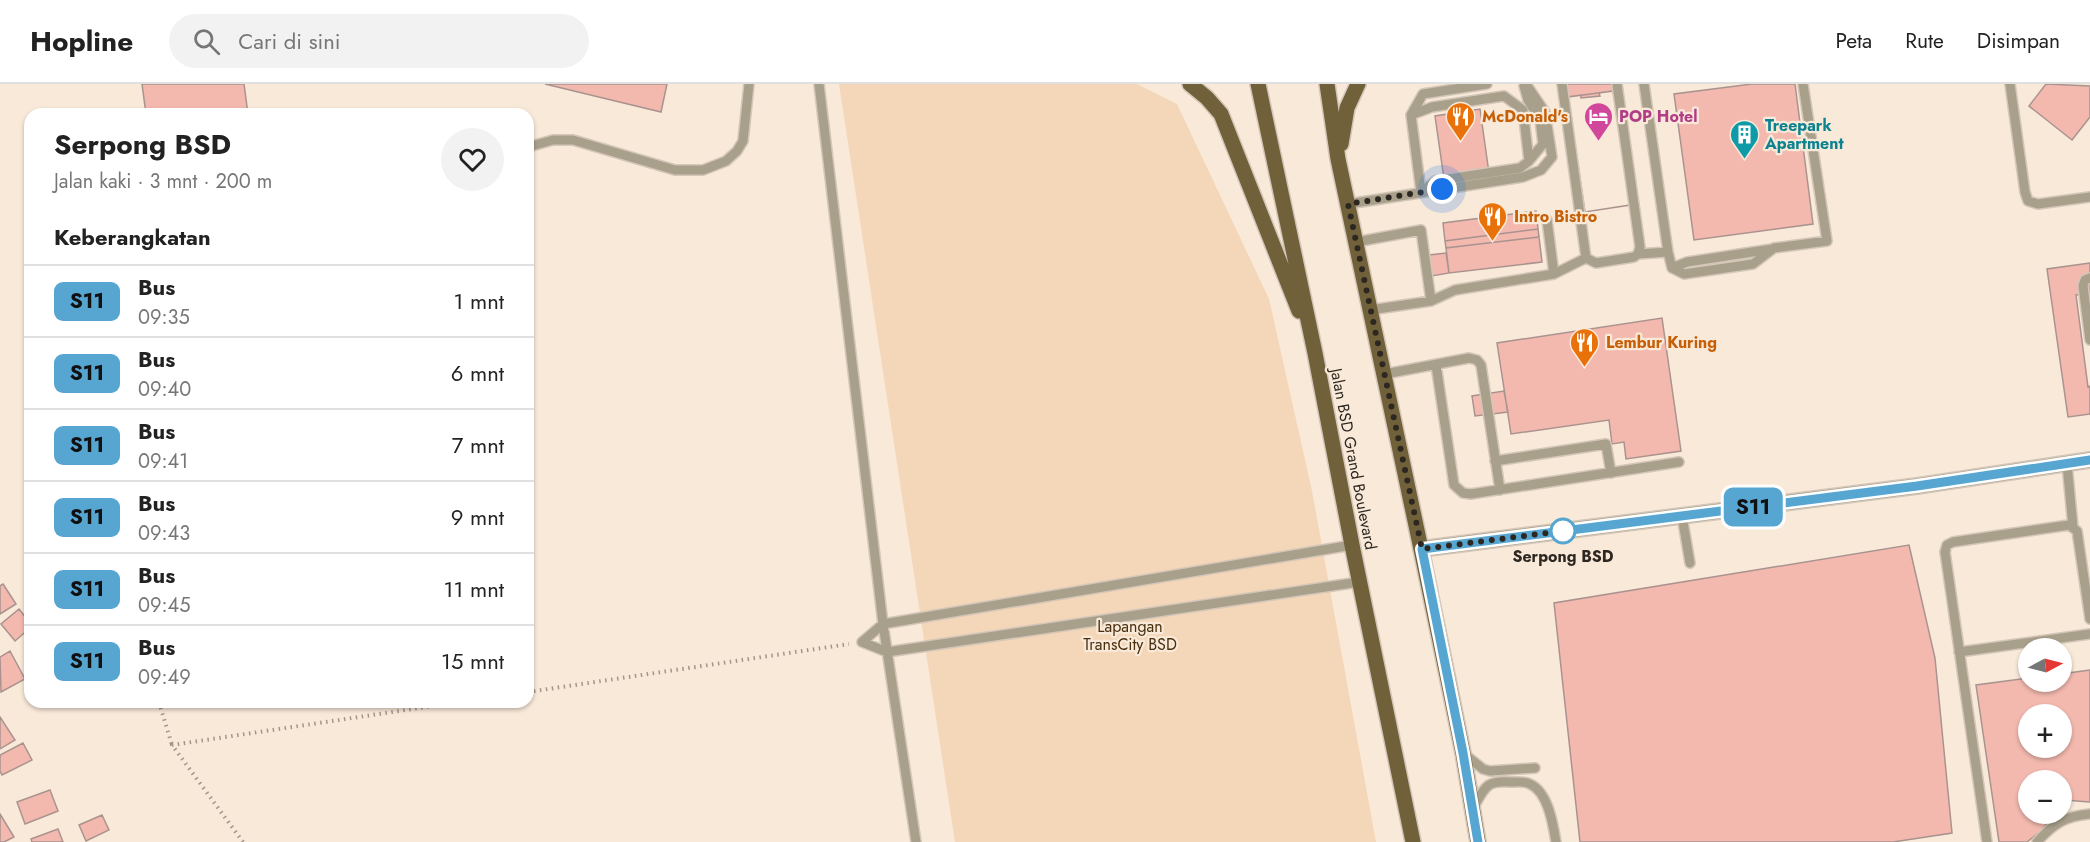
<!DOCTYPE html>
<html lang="id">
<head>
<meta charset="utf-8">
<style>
	body { margin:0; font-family:Jost,sans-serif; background:#f2f2f2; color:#222; height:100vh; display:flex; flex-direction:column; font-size:22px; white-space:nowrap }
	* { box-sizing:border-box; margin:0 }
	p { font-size:20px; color:#767676 }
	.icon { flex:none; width:33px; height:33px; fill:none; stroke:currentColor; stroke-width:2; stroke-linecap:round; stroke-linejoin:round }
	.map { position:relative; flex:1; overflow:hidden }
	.side { position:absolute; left:24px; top:24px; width:510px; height:600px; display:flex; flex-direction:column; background:#fff; border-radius:18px; box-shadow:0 2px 4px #0004 }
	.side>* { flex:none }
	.badge { padding:0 12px; border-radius:9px; font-size:21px; line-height:39px }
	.needle { width:39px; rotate:83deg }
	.controls { position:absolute; left:2018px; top:554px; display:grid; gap:12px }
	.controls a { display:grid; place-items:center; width:54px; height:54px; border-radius:50%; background:#fff; box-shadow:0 2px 4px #0004; font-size:30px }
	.you { position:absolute; width:30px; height:30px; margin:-15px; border:4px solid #fff; border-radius:50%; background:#1a73e8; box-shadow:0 0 0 9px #1a73e833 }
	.map>.badge { position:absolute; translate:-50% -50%; box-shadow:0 0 0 3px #fff }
	h2 { padding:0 30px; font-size:22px; line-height:54px }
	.round { display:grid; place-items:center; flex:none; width:63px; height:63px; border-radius:32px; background:#f2f2f2 }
	.summary { display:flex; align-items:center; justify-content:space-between; height:102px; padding:0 30px }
	h1 { font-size:28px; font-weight:700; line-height:45px }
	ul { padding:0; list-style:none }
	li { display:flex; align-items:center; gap:18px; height:72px; padding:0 30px; border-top:2px solid #e0e0e0 }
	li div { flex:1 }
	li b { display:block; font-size:22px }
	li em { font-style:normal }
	li .badge { min-width:66px; font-weight:700; text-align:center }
	header { display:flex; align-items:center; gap:36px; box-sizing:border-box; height:84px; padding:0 30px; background:#fff; border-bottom:2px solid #e0e0e0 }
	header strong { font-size:28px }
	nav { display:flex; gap:33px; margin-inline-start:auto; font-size:21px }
	.search { width:420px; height:54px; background:#f2f2f2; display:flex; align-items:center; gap:15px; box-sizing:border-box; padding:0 21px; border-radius:33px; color:#767676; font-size:22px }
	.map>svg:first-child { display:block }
	.green { fill:#f4d6b8 }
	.building { fill:#f3b9af; stroke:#aa938f; stroke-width:1.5; fill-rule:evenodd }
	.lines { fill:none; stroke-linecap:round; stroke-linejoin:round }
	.service-casing { stroke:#d4c6b8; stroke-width:12 }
	.tertiary-casing { stroke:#d4c6b8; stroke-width:18 }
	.primary-casing { stroke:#d4c6b8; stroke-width:18 }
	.path { stroke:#a2968a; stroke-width:4; stroke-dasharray:1.5 4.5; stroke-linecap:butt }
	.service { stroke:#a9a08b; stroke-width:9 }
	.tertiary { stroke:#a9a08b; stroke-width:15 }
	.primary { stroke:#71613b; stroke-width:15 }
	.line-casing { stroke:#fff; stroke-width:14 }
	.line { stroke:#57a6d2; stroke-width:9 }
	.walk { stroke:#2d2721; stroke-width:6; stroke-dasharray:0 10.8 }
	.stop-dot { fill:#fff; stroke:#57a6d2; stroke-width:3 }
	.labels { text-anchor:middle; stroke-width:4.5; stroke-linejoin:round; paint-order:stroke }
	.food-label { font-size:16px; font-weight:bold; fill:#c56008; stroke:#f9e9d9; text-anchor:start }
	.hotel-label { font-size:16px; font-weight:bold; fill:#b23c85; stroke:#f9e9d9; text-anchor:start }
	.culture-label { font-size:16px; font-weight:bold; fill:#0d838f; stroke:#f9e9d9; text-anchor:start }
	.street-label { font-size:16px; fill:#2d2721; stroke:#f9e9d9 }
	.stop-label { font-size:16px; font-weight:bold; fill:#2d2721; stroke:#f9e9d9 }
	.park-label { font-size:16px; fill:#482e0e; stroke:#f9e9d9 }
</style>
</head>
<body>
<header>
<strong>Hopline</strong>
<div class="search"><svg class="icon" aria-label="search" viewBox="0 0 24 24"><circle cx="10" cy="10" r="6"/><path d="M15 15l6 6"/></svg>Cari di sini</div>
<nav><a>Peta</a><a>Rute</a><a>Disimpan</a></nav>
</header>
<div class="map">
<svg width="2090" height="758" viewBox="0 0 2090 758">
	<rect width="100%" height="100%" fill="#f9e9d9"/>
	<!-- green -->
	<path class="green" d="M839,0H1137L1177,20L1269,215L1312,407L1376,758H955Z"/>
	<!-- building -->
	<path class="building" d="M142,0H244L248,30H146Z
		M545,0H667L661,28Z
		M1566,0H1613V7L1568,13Z
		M1752,0H1795L1813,140L1694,156L1674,10Z
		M2046,0L2090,2V33L2072,56L2029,22Z
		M1613,7L1630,121L1585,128L1568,13Z
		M1613,7L1630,121L1585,128L1568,13L1581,11V14L1600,12L1599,9Z
		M1480,25L1489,89L1444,95L1435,32Z
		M1536,127L1538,145L1445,157L1443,139Z
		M1538,145L1539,153L1446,164L1445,157Z
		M1539,153L1542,178L1449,189L1446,164Z
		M1446,169L1449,189L1432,192L1429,171Z
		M2090,179V209L2076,211L2088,303L2090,302V330L2068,333L2047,185Z
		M1662,234L1681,367L1626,375L1624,358L1612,360L1609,336L1511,350L1497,259Z
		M1504,307L1508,328L1475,332L1472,312Z
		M1909,461L1935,574L1952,749L1893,758H1580L1554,519Z
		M3,500L16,520L0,530V502Z
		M19,525L30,539V544L15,557L1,540Z
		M10,567L25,595L1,608L0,573Z
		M2090,586V718L2064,716L2061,720V696H2028V729H2055L2041,747L2027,758H1999L1976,601L2028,594V597H2061V590ZM2028,630H2061V663H2028Z
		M0,633L15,656L0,665Z
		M23,659L32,676L2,691L0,687V671Z
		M50,706L58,727L25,740L17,718Z
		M0,730L14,753L4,758H0Z
		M102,731L109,746L86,757L79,741Z
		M58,745L63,758H32L31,755Z"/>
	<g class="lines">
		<defs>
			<path id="service" d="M819,0L883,540L916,758
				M1562,0L1586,174L1596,179L1634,173L1638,170L1640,163L1617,0
				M1644,0L1668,168L1672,184L1684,190L1753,180L1774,164L1827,157L1803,0
				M2010,0L2025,108L2028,117L2038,120L2090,113
				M1524,2L1528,16L1540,36L1543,60L1529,77
				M1411,31L1432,23L1504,12L1523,26L1529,77L1520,84L1435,97L1423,107
				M528,63L553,56H573L675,86H703L726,77L737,67L743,57L749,0
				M1421,108L1411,31L1423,10L1487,0
				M1348,120L1523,93L1541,86L1552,73L1545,28L1526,0
				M1356,158L1421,146L1431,217L1370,226
				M1638,170L1668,168
				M1672,184L1687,178L1772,165
				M1554,190L1586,174
				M2090,194L2085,196L2083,202L2090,256
				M1431,217L1455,206L1554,190L1547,136
				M1436,281L1454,401L1463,409L1471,410L1679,378
				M1385,290L1469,274L1477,276L1481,281L1500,406
				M1495,377L1606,360L1611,389
				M2067,380L2073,443
				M1682,432L1690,479
				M1352,461L883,540L862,558L887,568L1359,498
				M1959,568L2090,550
				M1463,669L1483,685L1490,687L1535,684
				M1473,724C1485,704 1485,696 1511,698C1516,698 1525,697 1530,700C1548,708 1553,740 1556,758
				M1987,758L1945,468L1947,461L1953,458L2069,441L2077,447L2090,535
				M2037,758C2053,740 2065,732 2090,730"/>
			<path id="tertiary" d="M1421,465L1917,402L2090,376"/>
			<path id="primary" d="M1190,0L1207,14L1221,30L1299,227
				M1258,0L1315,269L1352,461L1413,758
				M1327,0L1338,75L1421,465L1463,669L1478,758
				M1341,60L1347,24L1358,0"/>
		</defs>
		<!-- service casing -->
		<use href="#service" class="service-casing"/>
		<!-- tertiary casing -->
		<use href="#tertiary" class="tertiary-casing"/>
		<!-- primary casing -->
		<use href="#primary" class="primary-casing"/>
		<!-- path -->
		<path class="path" d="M528,608L849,560
			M159,618L172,661
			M243,758L172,661L459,618"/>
		<!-- service -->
		<use href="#service" class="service"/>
		<!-- tertiary -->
		<use href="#tertiary" class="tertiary"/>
		<!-- primary -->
		<use href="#primary" class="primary"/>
	</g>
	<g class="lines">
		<defs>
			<path id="line" d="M1478,758L1463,669L1422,465L1917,402L2090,376"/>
		</defs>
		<!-- line casing -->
		<use href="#line" class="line-casing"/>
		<!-- line -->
		<use href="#line" class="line"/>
		<!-- walk -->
		<path class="walk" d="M1442,105L1348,120L1422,465L1563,447"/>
	</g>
	<!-- icons -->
	<defs>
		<symbol id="restaurant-pin" viewBox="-11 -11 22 30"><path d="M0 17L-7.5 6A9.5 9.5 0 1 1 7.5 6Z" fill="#e8710a" stroke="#f9e9d9"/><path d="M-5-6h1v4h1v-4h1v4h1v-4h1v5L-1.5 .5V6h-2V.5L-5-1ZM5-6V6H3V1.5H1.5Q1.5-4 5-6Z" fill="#fff"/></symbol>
		<symbol id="hotel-pin" viewBox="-11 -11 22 30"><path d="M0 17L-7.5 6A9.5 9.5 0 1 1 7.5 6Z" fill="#d1479c" stroke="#f9e9d9"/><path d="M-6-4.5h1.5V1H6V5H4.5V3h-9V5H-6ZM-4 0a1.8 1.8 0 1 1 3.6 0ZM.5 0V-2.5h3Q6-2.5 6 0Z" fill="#fff"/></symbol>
		<symbol id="building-pin" viewBox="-11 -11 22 30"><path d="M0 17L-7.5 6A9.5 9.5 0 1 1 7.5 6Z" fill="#0f9aa8" stroke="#f9e9d9"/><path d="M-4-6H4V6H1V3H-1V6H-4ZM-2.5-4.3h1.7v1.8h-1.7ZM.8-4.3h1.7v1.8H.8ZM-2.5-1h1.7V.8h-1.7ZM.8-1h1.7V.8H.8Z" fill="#fff"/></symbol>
	</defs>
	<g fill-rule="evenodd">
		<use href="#restaurant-pin" x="1444" y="16" width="33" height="45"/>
		<use href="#hotel-pin" x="1582" y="16" width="33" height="45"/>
		<use href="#building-pin" x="1728" y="34" width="33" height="45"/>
		<use href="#restaurant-pin" x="1476" y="116" width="33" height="45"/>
		<use href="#restaurant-pin" x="1568" y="242" width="33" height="45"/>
	</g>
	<!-- markers -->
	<circle class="stop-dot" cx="1563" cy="447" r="12"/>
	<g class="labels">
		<!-- food labels -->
		<g class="food-label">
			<text x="1482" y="38">McDonald's</text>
			<text x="1514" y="138">Intro Bistro</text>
			<text x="1606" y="264">Lembur Kuring</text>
		</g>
		<!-- hotel labels -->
		<g class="hotel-label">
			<text x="1619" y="38">POP Hotel</text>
		</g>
		<!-- culture labels -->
		<g class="culture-label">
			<text x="1765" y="47">Treepark<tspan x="1765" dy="18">Apartment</tspan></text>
		</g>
		<!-- street labels -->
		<g class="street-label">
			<text transform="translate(1354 375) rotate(79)" y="6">Jalan BSD Grand Boulevard</text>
		</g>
		<!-- stop labels -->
		<g class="stop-label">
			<text x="1563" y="478">Serpong BSD</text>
		</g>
		<!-- park labels -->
		<g class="park-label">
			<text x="1130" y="548">Lapangan<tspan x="1130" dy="18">TransCity BSD</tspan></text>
		</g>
	</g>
</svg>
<div class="controls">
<a><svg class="needle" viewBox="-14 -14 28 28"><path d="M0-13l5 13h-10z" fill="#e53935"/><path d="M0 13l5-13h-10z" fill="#767676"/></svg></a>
<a>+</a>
<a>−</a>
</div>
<div class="you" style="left:1442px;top:105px"></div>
<b class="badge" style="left:1753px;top:423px;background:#57a6d2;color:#111">S11</b>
<section class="side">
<div class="summary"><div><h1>Serpong BSD</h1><p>Jalan kaki · 3 mnt · 200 m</p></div><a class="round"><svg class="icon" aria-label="heart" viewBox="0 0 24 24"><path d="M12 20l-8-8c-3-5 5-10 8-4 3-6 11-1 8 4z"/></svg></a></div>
<h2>Keberangkatan</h2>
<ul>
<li><span class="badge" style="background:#57a6d2;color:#111">S11</span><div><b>Bus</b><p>09:35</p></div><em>1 mnt</em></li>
<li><span class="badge" style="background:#57a6d2;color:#111">S11</span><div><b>Bus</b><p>09:40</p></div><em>6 mnt</em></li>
<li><span class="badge" style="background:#57a6d2;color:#111">S11</span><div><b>Bus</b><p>09:41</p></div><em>7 mnt</em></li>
<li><span class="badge" style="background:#57a6d2;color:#111">S11</span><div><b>Bus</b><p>09:43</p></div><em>9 mnt</em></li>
<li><span class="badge" style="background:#57a6d2;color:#111">S11</span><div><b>Bus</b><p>09:45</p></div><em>11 mnt</em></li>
<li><span class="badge" style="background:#57a6d2;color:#111">S11</span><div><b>Bus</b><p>09:49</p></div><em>15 mnt</em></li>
</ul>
</section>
</div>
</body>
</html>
